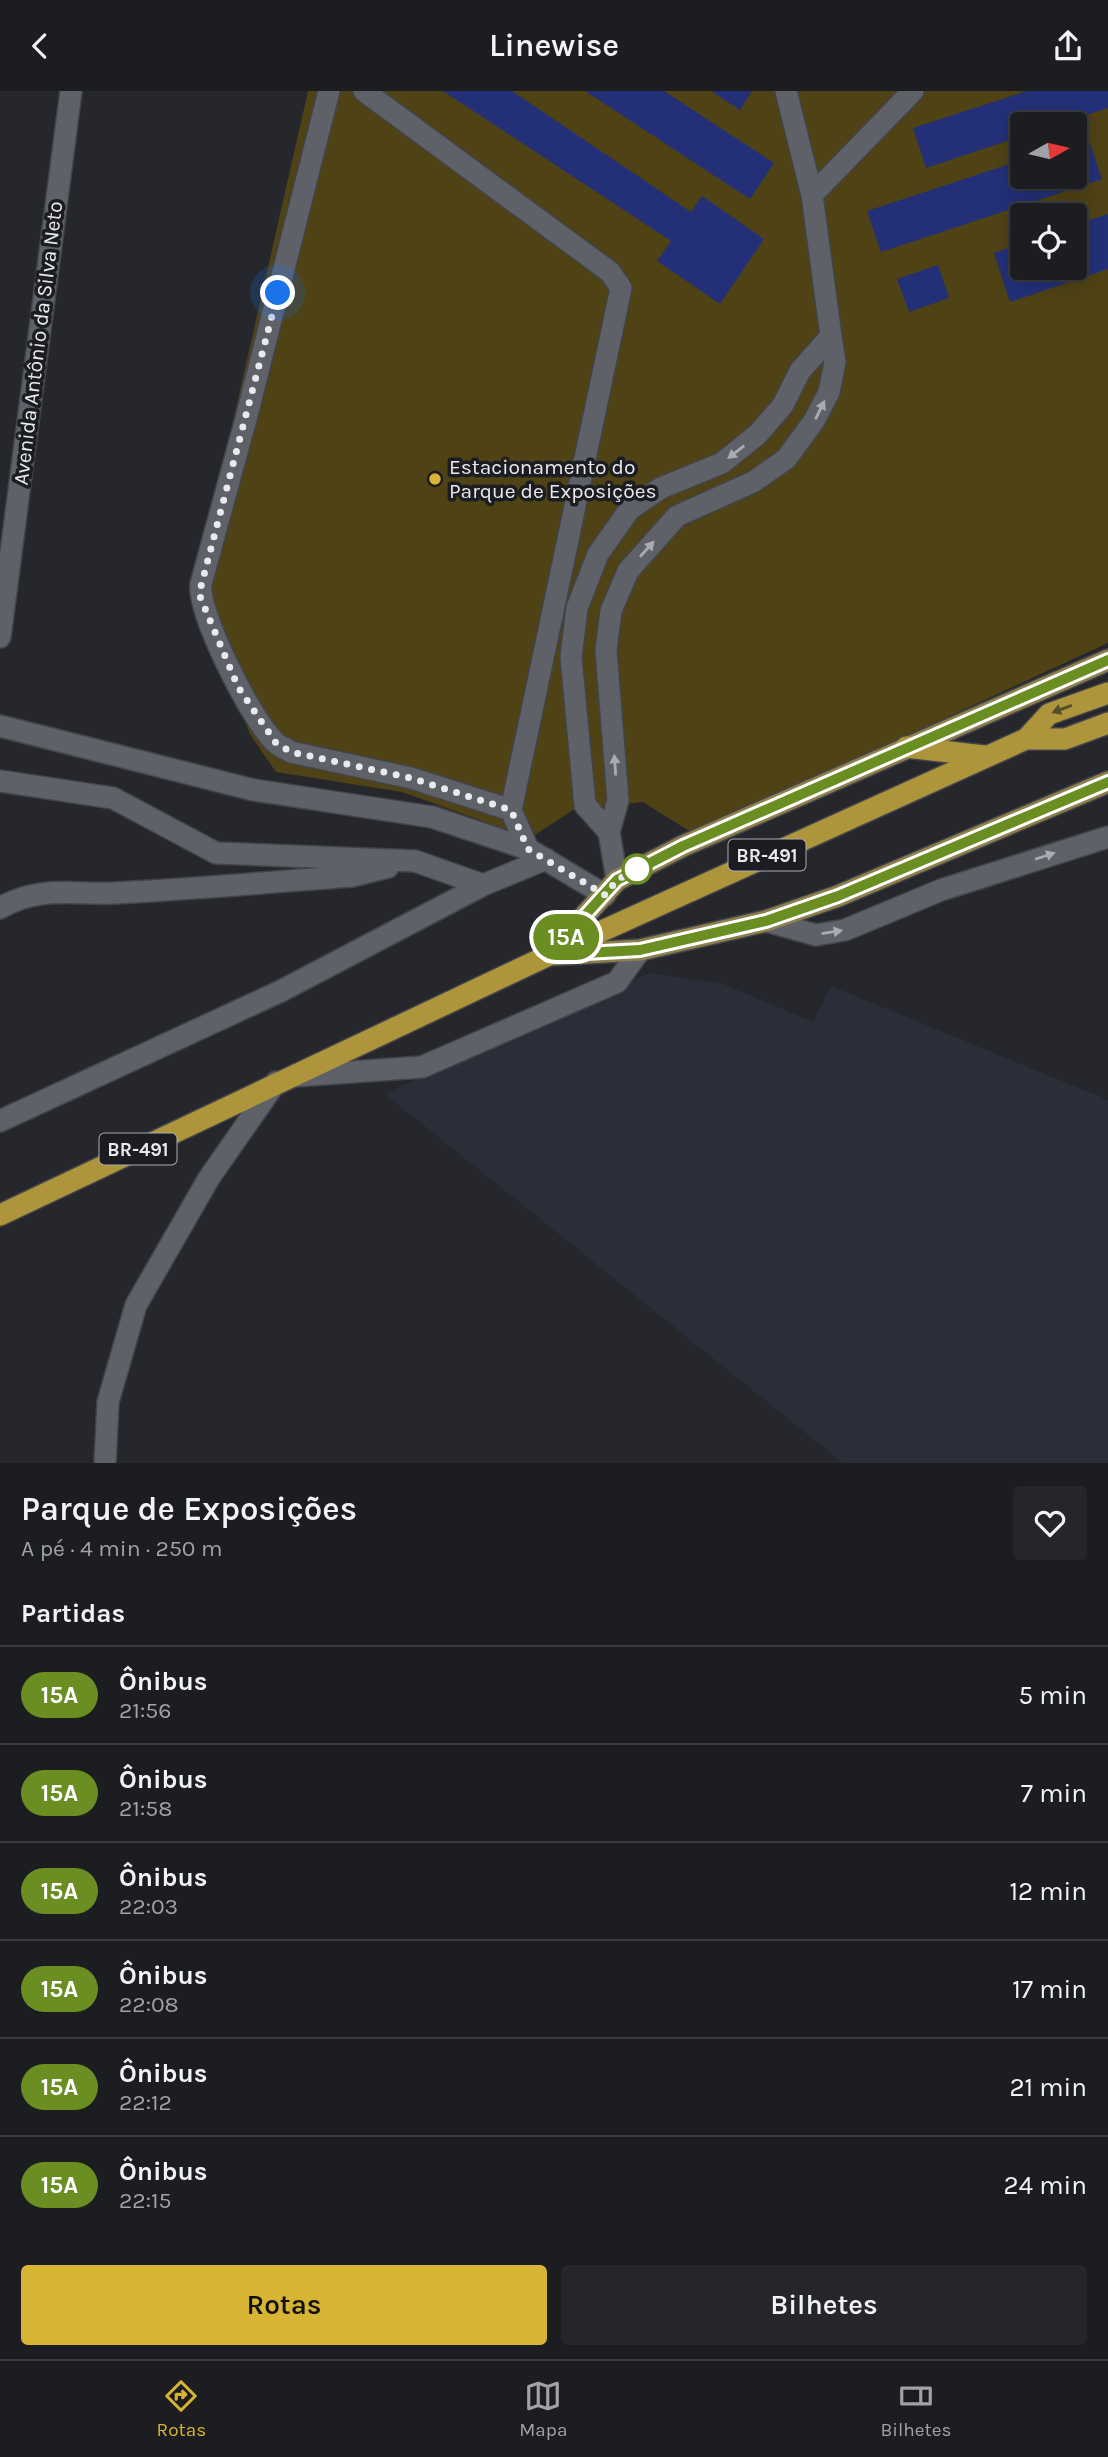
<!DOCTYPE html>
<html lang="pt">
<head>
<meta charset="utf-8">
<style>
	body { margin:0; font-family:Karla,sans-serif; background:#25262a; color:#f1f3f6; height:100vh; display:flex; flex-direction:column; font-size:26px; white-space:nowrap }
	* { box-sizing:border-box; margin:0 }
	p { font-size:23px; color:#a0a2a5 }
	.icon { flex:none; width:38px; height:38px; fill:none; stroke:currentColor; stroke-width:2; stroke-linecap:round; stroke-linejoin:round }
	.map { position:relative; height:1372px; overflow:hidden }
	.panel { display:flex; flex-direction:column; background:#1c1d21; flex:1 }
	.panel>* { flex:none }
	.badge { padding:0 14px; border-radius:23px; font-size:24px; line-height:46px }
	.needle { width:46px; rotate:82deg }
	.tools { position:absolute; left:1010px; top:21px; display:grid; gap:14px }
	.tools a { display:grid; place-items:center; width:77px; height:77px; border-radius:7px; background:#1c1d21; box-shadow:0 4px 18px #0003,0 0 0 2px #3a3b3f; font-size:35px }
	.you { position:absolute; width:35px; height:35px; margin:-18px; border:5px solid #fff; border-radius:50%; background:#1a73e8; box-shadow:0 0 0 10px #1a73e833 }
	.map>.badge { position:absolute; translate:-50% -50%; box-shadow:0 0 0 4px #fff }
	h2 { padding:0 21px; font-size:26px; line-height:63px }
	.round { display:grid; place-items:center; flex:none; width:74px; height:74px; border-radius:7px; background:#25262a }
	.headline { display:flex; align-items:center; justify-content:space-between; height:119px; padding:0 21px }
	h1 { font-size:33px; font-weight:600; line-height:52px }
	.button { display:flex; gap:14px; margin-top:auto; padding:14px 21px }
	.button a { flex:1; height:80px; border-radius:7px; background:#d7b434; color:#111; font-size:28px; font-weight:600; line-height:80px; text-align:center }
	.button a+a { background:#25262a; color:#f1f3f6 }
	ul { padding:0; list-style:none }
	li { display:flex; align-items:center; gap:21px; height:98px; padding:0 21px; border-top:2px solid #3a3b3f }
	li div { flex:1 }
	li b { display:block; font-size:26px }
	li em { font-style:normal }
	li .badge { min-width:77px; font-weight:700; text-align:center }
	header { display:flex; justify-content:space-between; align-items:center; height:91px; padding:0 21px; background:#1c1d21; font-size:32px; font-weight:600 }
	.dock { display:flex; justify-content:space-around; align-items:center; height:98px; border-top:2px solid #3a3b3f; background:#1c1d21; font-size:19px; color:#a0a2a5 }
	.dock a { display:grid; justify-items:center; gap:4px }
	.dock .active { color:#d7b434 }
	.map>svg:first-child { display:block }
	.built { fill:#2b2e39 }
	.green { fill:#4f4215; fill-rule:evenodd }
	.building { fill:#233078 }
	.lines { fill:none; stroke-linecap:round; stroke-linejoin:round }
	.minor-casing { stroke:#434448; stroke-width:24 }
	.major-casing { stroke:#434448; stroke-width:24 }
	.highway-casing { stroke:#434448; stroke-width:24 }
	.minor { stroke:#5f6168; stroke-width:21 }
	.major { stroke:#8e804c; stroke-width:21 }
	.highway { stroke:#ae943a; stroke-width:21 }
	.oneway { fill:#abacb1 }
	.oneway2 { fill:#564d2c }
	.line-casing { stroke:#fff; stroke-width:16 }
	.line { stroke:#6b8e23; stroke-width:10 }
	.walk { stroke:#e9eaed; stroke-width:7; stroke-dasharray:0 12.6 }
	.poi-dot { fill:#d7b434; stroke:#1b1d22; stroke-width:2.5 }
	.stop-dot { fill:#fff; stroke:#6b8e23; stroke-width:3.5 }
	.labels { text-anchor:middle; stroke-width:7; stroke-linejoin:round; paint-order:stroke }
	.shield { fill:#1b1d22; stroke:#abacb0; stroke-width:2 }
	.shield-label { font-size:19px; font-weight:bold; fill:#e9eaed }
	.street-label { font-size:21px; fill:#e9eaed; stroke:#1b1d22 }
	.poi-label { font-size:21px; fill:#e9eaed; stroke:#1b1d22; text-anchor:start }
</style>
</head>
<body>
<header><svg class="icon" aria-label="back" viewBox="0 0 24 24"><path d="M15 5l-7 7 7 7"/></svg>Linewise<svg class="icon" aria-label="share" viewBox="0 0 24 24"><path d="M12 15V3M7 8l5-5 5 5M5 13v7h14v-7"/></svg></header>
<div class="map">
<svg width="1108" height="1372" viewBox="0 0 1108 1372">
	<rect width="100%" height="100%" fill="#25272c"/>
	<!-- built -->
	<path class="built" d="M649,882L723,893L813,931L831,895L1108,1009V1372H843L385,1003Z"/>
	<!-- green -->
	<path class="green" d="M308,0H1108V552L694,743L643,711L573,719L530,747L402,701L276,681L251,645L193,507ZM1022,33H1074V86H1022ZM1022,124H1074V177H1022Z"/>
	<!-- building -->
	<path class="building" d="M443,0H512L691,121L702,105L764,148L720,213L657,170L671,150Z
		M585,0H664L774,72L750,108Z
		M711,0H752L740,19Z
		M1027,0H1108V17L1059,33H1022V45L926,77L913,37Z
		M1088,47L1102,88L881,161L867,120L1022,69V86H1074V51Z
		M1108,123V178L1010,211L994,162L1022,152V177H1074V134Z
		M938,174L949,207L909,221L897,188Z"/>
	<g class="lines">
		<defs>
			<path id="minor" d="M329,0L246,328L201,493C197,521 253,633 277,653C281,656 287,658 291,661L411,687L511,719
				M364,0L610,181L621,197L511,719L528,758
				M786,0L812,104L831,245
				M812,104L913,0
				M0,546L71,0
				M0,635L254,699L432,726L528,758L605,804
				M0,690L113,707L216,762L415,770L483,794
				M609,741L585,714L571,566L577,517L598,463L630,418L661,397L722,372L758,343L783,314L800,280L831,245L835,271L829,301L814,330L786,368L753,391L677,425L628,480L611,520L606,559L618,709L609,741L617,789
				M0,817C40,794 72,804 115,802C194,798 273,791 352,785L388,776
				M766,830L816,844L845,839L941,799L1108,746
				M295,985L422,976L617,891L640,859
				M0,1030L281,900L483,794L546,768
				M105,1372L108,1311L136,1214L209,1087L276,991"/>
			<path id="major" d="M549,864L617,789L683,755L1108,569
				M549,864L640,859L766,830L838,805L1108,691"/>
			<path id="highway" d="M1026,648H1065L1108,632
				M906,656L984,665
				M0,1124L549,864L1026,648L1049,623L1108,602"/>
		</defs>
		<!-- minor casing -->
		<use href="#minor" class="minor-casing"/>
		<!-- major casing -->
		<use href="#major" class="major-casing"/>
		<!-- highway casing -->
		<use href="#highway" class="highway-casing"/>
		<!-- minor -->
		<use href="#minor" class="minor"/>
		<!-- major -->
		<use href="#major" class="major"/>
		<!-- highway -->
		<use href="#highway" class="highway"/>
	</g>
	<!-- one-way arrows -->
	<defs><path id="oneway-solid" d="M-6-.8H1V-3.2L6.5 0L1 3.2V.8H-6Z" transform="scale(1.75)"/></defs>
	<g class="oneway">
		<use href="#oneway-solid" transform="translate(820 319) rotate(-64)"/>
		<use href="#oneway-solid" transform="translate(736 361) rotate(142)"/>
		<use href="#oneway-solid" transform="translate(647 458) rotate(-48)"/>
		<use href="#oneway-solid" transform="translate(615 674) rotate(-94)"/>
		<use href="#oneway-solid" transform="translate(1045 765) rotate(-18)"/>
		<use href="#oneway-solid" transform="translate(832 841) rotate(-9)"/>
	</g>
	<use class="oneway2" href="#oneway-solid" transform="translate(1062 618) rotate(160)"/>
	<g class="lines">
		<defs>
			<path id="line" d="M1108,569L683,755L617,789L549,864L640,859L766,830L838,805L1108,691"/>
		</defs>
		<!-- line casing -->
		<use href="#line" class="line-casing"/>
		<!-- line -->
		<use href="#line" class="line"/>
		<!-- walk -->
		<path class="walk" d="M278,202L199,503L238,596L276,652L291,661L411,687L511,719L528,758L605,804L617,789L637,778"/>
	</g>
	<!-- markers -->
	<circle class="poi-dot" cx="435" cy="388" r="7"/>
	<circle class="stop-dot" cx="637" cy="778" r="14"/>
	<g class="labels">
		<!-- shield labels -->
		<g class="shield">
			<rect x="728.5" y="748.5" width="77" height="31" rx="5"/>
			<rect x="99.5" y="1042.5" width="77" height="31" rx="5"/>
		</g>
		<g class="shield-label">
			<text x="767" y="771">BR-491</text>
			<text x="138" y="1065">BR-491</text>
		</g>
		<!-- street labels -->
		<g class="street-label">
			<text transform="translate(38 252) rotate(-83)" y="7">Avenida Antônio da Silva Neto</text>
		</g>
		<!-- poi labels -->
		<g class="poi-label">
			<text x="449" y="383">Estacionamento do<tspan x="449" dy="24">Parque de Exposições</tspan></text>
		</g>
	</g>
</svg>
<div class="tools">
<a><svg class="needle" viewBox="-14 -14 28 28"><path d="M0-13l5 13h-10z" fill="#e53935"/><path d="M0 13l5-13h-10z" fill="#a0a2a5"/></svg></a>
<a><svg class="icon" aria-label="locate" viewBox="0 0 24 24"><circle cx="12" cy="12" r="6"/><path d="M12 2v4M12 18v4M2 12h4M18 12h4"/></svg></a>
</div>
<div class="you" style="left:278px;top:202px"></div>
<b class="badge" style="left:566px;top:846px;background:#6b8e23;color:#fff">15A</b>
</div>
<section class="panel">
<div class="headline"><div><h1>Parque de Exposições</h1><p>A pé · 4 min · 250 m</p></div><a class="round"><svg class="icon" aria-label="heart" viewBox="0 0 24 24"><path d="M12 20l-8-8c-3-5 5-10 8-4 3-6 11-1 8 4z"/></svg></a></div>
<h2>Partidas</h2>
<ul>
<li><span class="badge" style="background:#6b8e23;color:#fff">15A</span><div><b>Ônibus</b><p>21:56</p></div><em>5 min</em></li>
<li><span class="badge" style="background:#6b8e23;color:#fff">15A</span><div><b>Ônibus</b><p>21:58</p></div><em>7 min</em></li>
<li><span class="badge" style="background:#6b8e23;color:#fff">15A</span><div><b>Ônibus</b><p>22:03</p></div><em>12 min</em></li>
<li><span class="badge" style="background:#6b8e23;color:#fff">15A</span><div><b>Ônibus</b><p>22:08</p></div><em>17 min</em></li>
<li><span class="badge" style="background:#6b8e23;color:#fff">15A</span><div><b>Ônibus</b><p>22:12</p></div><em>21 min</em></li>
<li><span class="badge" style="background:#6b8e23;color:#fff">15A</span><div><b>Ônibus</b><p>22:15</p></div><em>24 min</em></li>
</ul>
<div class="button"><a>Rotas</a><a>Bilhetes</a></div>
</section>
<nav class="dock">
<a class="active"><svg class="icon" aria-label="directions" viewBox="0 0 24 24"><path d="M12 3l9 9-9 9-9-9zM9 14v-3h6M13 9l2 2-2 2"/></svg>Rotas</a>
<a><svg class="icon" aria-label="map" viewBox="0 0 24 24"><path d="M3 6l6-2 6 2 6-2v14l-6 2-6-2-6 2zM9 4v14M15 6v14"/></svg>Mapa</a>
<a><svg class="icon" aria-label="tickets" viewBox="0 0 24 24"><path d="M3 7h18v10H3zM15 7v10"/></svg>Bilhetes</a>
</nav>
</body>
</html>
